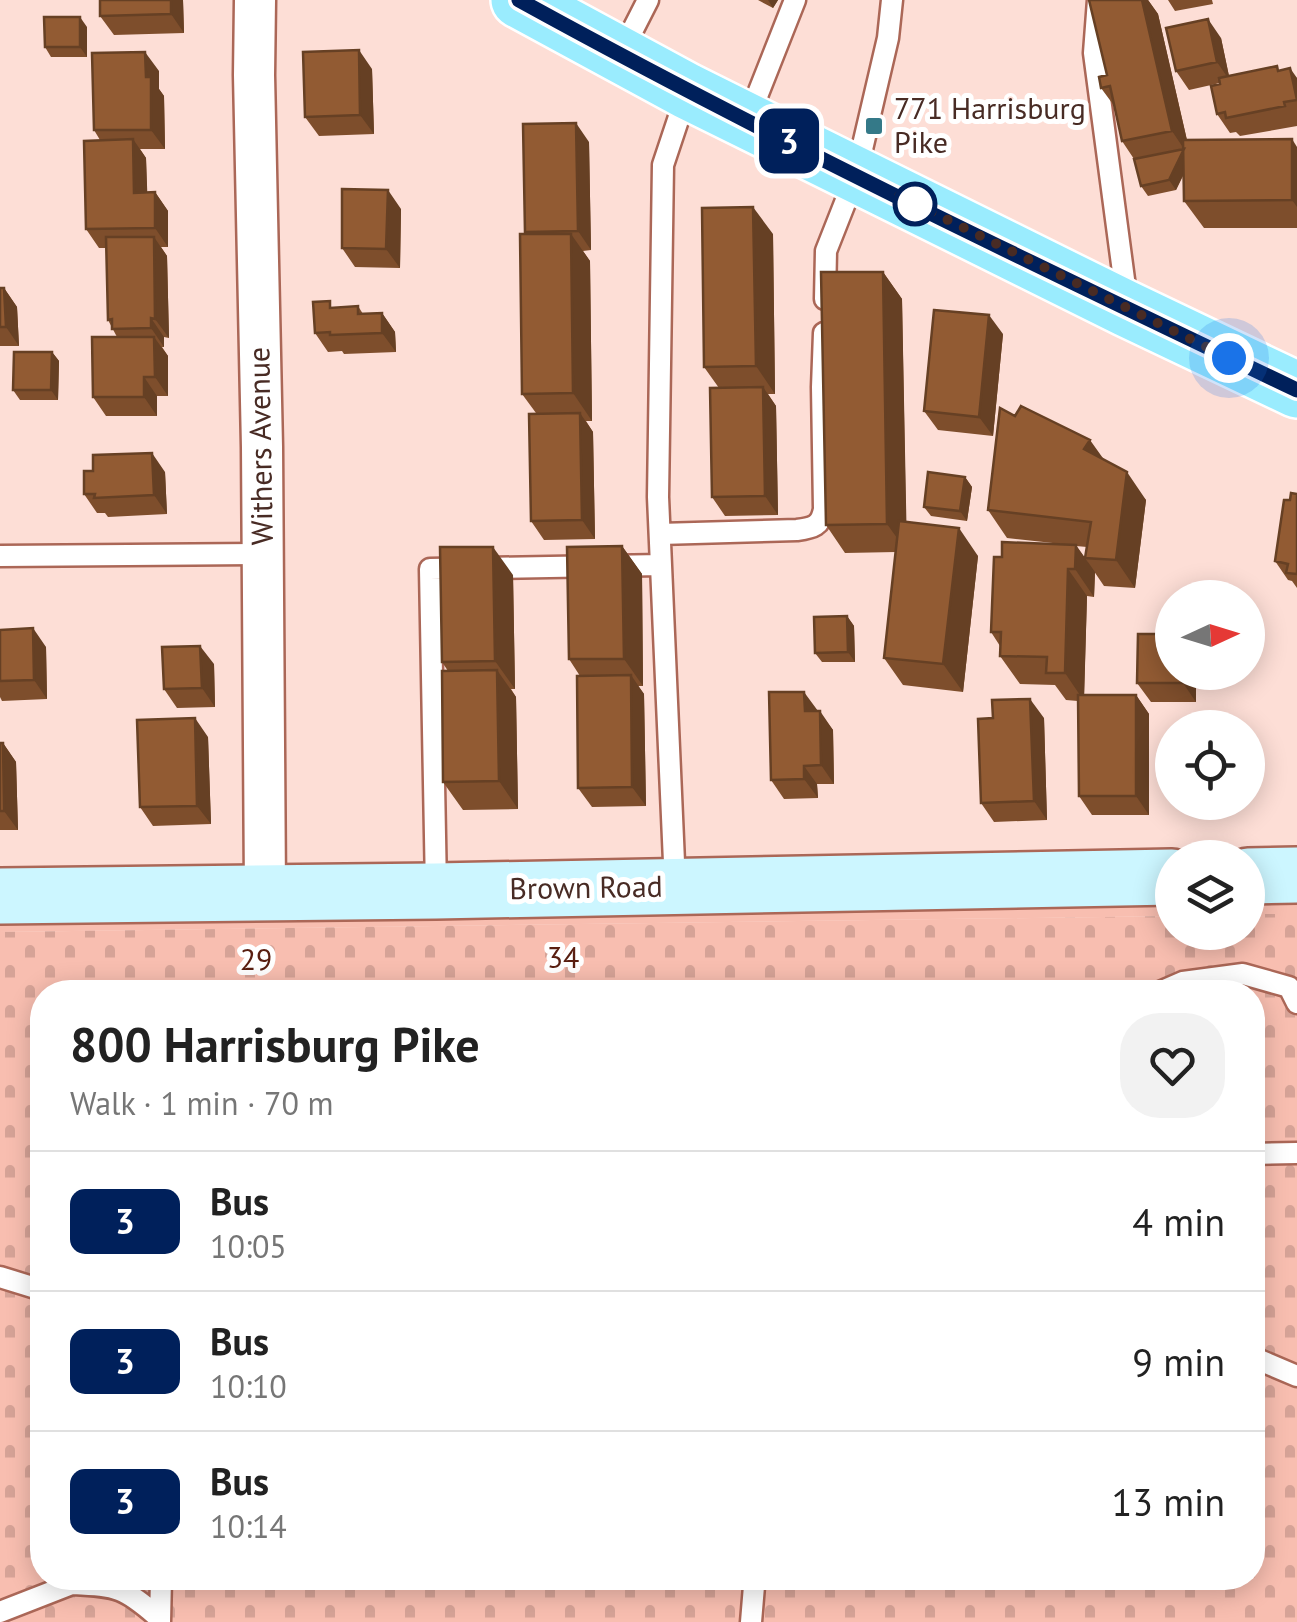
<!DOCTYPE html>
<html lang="en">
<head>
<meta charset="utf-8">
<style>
	body { margin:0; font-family:"PT Sans",sans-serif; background:#f2f2f2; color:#222; height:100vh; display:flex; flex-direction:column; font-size:38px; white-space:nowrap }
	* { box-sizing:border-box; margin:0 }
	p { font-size:32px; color:#767676 }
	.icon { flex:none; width:55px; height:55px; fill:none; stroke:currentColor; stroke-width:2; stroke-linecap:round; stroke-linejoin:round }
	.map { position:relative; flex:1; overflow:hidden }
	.side { position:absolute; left:30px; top:980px; width:1235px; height:610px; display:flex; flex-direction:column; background:#fff; border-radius:40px; box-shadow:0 5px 25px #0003 }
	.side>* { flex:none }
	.badge { padding:0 20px; border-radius:15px; font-size:35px; line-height:65px }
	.needle { width:65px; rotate:86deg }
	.tools { position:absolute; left:1155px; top:580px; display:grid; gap:20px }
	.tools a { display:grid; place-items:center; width:110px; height:110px; border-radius:50%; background:#fff; box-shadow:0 5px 25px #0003; font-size:50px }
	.you { position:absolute; width:50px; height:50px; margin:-25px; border:8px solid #fff; border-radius:50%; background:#1a73e8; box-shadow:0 0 0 15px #1a73e833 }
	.map>.badge { position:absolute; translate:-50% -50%; box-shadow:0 0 0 5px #fff }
	.round { display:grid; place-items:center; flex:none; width:105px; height:105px; border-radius:40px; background:#f2f2f2 }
	.overview { display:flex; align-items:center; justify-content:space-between; height:170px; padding:0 40px }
	h1 { font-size:48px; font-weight:700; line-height:75px }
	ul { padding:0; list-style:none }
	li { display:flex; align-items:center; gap:30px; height:140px; padding:0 40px; border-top:2px solid #e0e0e0 }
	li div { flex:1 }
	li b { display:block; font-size:38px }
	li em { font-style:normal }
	li .badge { min-width:110px; font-weight:700; text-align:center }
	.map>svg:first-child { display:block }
	.green { fill:#f8beb0 }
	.cemetery { fill:url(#cemetery-stones); fill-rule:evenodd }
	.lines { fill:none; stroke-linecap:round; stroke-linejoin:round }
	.service-casing { stroke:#ab6757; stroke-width:25 }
	.minor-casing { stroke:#ab6757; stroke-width:45 }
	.secondary-casing { stroke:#ab6757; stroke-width:60 }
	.primary-casing { stroke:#fff; stroke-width:60 }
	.service { stroke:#fff; stroke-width:20 }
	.minor { stroke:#fff; stroke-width:40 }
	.secondary { stroke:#ccf6ff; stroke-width:55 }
	.primary { stroke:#9aecfe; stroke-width:55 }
	.wall { fill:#7e4e2c }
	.shaded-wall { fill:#664024 }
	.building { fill:#925b33; stroke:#664024; stroke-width:2.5 }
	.line-casing { stroke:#fff; stroke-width:22 }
	.line { stroke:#00205b; stroke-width:15 }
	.walk { stroke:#482b24; stroke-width:10; stroke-dasharray:0 18 }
	.poi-dot { fill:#347988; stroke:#fff; stroke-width:4 }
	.stop-dot { fill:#fff; stroke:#00205b; stroke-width:5 }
	.labels { text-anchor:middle; stroke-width:10; stroke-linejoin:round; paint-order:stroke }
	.poi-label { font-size:30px; fill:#482b24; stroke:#fff; text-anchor:start }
	.street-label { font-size:30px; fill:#482b24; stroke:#fff }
	.park-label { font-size:30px; fill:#591e10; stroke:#fff }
</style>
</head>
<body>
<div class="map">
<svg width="1297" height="1622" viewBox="0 0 1297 1622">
	<defs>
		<pattern id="cemetery-stones" width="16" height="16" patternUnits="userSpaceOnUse" patternTransform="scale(2.5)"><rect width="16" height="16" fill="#f8beb0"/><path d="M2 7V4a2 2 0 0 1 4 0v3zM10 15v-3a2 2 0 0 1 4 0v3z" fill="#d6a397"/></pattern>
	</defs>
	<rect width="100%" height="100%" fill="#fdded6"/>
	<!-- green -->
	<path class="green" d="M1297,901V914H1248V902Z
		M1172,904V916L0,932V918Z"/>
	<!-- cemetery -->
	<path class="cemetery" d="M1248,914H1297V1622H0V932L1172,916V932H1248ZM42,992H1252V1578H42Z"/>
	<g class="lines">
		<defs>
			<path id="service" d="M1098,0L1094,53L1127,302
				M621,53L648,0
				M748,119L795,0
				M825,299L826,251L856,175L888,38L892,0
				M660,534L797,530C813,528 821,526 824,509L822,387L824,333
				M0,556L263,554
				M675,885L658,497L663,165L687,93
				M436,889L430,569L661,565
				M1160,992L1183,982L1243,974L1289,987L1297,1003
				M1252,1154L1297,1153
				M0,1277L42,1290
				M1252,1357L1297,1376
				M73,1584C118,1586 125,1588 159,1618
				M0,1612L82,1580
				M160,1622L161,1578
				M751,1622L754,1586L752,1578"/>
			<path id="minor" d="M255,0L254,75L262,447L265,892"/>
			<path id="secondary" d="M1248,876L1297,875
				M0,896L436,891L1172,877"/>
			<path id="primary" d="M519,0L687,91L1127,309L1297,390"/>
		</defs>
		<!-- service casing -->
		<use href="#service" class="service-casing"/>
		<!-- minor casing -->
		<use href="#minor" class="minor-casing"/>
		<!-- secondary casing -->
		<use href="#secondary" class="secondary-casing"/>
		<!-- primary casing -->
		<use href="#primary" class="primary-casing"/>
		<!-- service -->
		<use href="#service" class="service"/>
		<!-- minor -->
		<use href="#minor" class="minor"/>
		<!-- secondary -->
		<use href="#secondary" class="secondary"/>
		<!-- primary -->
		<use href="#primary" class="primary"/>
	</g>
	<!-- wall -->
	<path class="wall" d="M100,0H183L184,33L114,35L100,16Z
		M758,0H778L773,8Z
		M1089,0H1148L1158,14L1187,140L1297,147V228H1204L1184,201V174L1176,190L1148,196L1141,186L1134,159L1122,141L1115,107L1101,88L1107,75Z
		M1168,0H1212L1213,4L1175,11Z
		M87,27V57H51L45,47Z
		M1221,38L1229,76L1280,70L1297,78V126L1240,136L1236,132L1230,133L1217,114L1220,83L1189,90L1176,71Z
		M372,69L374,134L319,136L305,117Z
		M159,71V89L164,96L165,149H140L146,158L147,193L155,192L168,211V247H161L167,256L169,338L164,337V347H162L168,356V396H157V416H106L93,397L117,337L108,320L106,248H99L86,229L100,140L94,130Z
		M589,142L591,250L583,251L590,261L592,421H586L593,432L595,539L544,540L531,521L536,413L522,394L527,234L525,232Z
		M401,209L400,268L355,267L342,248Z
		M773,234L775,394H768L776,406L778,515L725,516L712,497L719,388L704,367Z
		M883,272L902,299L906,522L978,556L963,692L903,685L884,658L896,552L845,553L826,525Z
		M0,288H4L17,307L19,346H0Z
		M358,306L363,314L382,313L395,332L396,352L344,354L342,351L328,352L315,333Z
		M1003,334L993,436L938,430L924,411Z
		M52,352L59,361L58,400H20L13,390Z
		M1104,460L1146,500L1135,588L1104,586L1085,558L1087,547L1076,546L1095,572L1094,597L1087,596L1084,695H1136L1149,714V815H1092L1079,796L1078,701L1066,700L1055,685L1020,684L1000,656V646L991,632L1002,557L1062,544L1007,538L988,510Z
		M165,472L167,514L108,517L105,513H97L84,494Z
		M965,477L972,487L967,521L931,516L924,507Z
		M1297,494V588L1292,581L1288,580L1275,561L1290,500Z
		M622,546L642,574L643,686H638L644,694L646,806L592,807L578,788L580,676L569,659Z
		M513,575L515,689H511L516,697L518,809L463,810L443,782L448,671L442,662Z
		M847,616L854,626L855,662H822L815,653Z
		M0,630L46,647L47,699L2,701L0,697Z
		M214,664L215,707L177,708L164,689Z
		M1196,672V702H1151L1137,683Z
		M818,711L833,730L834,784H817L818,798L784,799L771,780Z
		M1044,718L1047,820L994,822L981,803Z
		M208,737L211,824L153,826L140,807Z
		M0,743H3L16,762L18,830H0Z"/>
	<!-- shaded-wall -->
	<path class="shaded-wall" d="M171,0H183L184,33L171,14Z
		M768,0H778L773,8Z
		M1142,0H1148L1158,14L1191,158L1176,190L1169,180L1184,149L1172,131Z
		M80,17L87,27V57L80,47Z
		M1208,19L1221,38L1230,81L1217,62Z
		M359,50L372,69L374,134L360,115Z
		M145,52L159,71V89L164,96L165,149L151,130L146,77Z
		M1290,68L1297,78V100Z
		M576,123L589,142L591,250L578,231Z
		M133,139L146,158L148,212L134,193Z
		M1292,139L1297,147V207L1292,200Z
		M388,190L401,209L400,268L386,249Z
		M155,192L168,211V247L155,228Z
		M753,207L773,234L775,394L756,366Z
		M571,234L590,261L592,421L573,393Z
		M154,237L167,256L169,338L155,319Z
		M883,272L902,299L907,552L887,524Z
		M4,288L17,307L19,346L6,327Z
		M382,313L395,332L396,352L382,333Z
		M989,315L1003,334L993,436L979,417Z
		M151,318L164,337V347L151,328Z
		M154,337L168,356V396L155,377Z
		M52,352L59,361L58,400L51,390Z
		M144,377L157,396V416L144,397Z
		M763,387L776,406L778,515L765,496Z
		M580,413L593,432L595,539L582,520Z
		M1090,440L1110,468L1084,449Z
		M152,453L165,472L167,514L154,495Z
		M1127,472L1146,500L1135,588L1116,560Z
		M965,477L972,487L967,521L960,511Z
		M959,528L978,556L963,692L943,664Z
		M1076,545L1095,572L1094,597L1075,569Z
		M622,546L642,574L643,686L624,659Z
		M493,547L513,575L515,689L495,661Z
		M1068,569L1087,596L1084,701L1065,673Z
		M847,616L854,626L855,662L848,652Z
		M33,628L46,647L47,699L34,680Z
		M200,646L214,664L215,707L202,688Z
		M497,670L516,697L518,809L499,781Z
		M1183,672H1196V702L1183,683Z
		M631,675L644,694L646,806L632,787Z
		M804,692L818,711H805Z
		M1136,695L1149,714V815L1136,796Z
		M1030,699L1044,718L1047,820L1034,801Z
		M820,711L833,730L834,784L821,765Z
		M195,718L208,737L211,824L197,806Z
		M3,743L16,762L18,830L4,811Z
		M804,766L817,784L818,798L804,779Z"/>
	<!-- building -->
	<path class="building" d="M100,0H171V14L100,16Z
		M1089,0H1142L1172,131L1122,141L1110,86L1101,88L1099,77L1107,75Z
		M44,17H80V47H45Z
		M1208,19L1217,62L1176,71L1166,28Z
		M359,50L360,115L305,117L303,52Z
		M145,52L146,77H151V130H94L92,53Z
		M1277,66L1278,71L1290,68L1297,100L1284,102L1285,106L1226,118L1225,112L1217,114L1211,86L1220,84L1219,78Z
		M576,123L578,231L525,232L523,124Z
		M133,139L134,193L155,192V228L86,229L84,141Z
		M1292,139V200L1184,201L1183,140Z
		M1184,149L1169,180L1141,186L1134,159Z
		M342,189L388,190L386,249L342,248Z
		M753,207L756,366L704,367L702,208Z
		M520,234H571L573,393L522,394Z
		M106,237H154L155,319L151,318V328L112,329V319L108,320Z
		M821,272H883L887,524L826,525Z
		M0,288H4L6,327H0Z
		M330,301V308L358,306V314L382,313V333L330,335V332L315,333L313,302Z
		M934,310L989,315L979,417L924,411Z
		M92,337H154L155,377H144V397H93Z
		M14,352H52L51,390H13Z
		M763,387L765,496L712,497L710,388Z
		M1021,406L1090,440L1084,449L1127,472L1116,560L1085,558L1091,522L988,510L1000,408L1015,416Z
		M580,413L582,520L531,521L529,414Z
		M152,453L154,495L94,498L95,494H84V471H93V455Z
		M928,472L965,477L960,511L924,507Z
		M1291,493L1297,494V574L1286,573L1288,564L1275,561L1284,500H1290Z
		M899,521L959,528L943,664L884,658Z
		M1002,542L1076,545L1075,569H1068L1065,673H1046L1047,657L1000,656L1001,632H991L994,557H1002Z
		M622,546L624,659H569L567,547Z
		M440,547H493L495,661L442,662Z
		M847,616L848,652L815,653L814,617Z
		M33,628L34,680L0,681V630Z
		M1138,634H1172V672H1183V683H1137Z
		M200,646L202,688L164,689L162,647Z
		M497,670L499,781L443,782L442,671Z
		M631,675L632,787L578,788L577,676Z
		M769,692H804L805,711H820L821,765L804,766V779L771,780Z
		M1078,695H1136V796H1079Z
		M1030,699L1034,801L981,803L978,719L993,718L992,700Z
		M195,718L197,806L140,807L137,720Z
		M0,743H3L4,811H0Z
		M1075,990V992H991V991Z"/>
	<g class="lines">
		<defs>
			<path id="line" d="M519,0C773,140 1035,265 1297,390"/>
		</defs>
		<!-- line casing -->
		<use href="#line" class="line-casing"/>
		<!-- line -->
		<use href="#line" class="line"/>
		<!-- walk -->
		<path class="walk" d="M915,204L899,196L1229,358"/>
	</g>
	<!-- markers -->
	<rect class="poi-dot" x="864" y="116" width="20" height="20" rx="5"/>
	<circle class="stop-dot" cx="915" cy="204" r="20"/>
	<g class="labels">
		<!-- poi labels -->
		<g class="poi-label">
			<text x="894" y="119">771 Harrisburg<tspan x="894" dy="34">Pike</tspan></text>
		</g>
		<!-- street labels -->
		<g class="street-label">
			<text transform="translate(261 446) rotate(-91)" y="10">Withers Avenue</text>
			<text transform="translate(586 888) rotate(-1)" y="10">Brown Road</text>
		</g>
		<!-- park labels -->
		<g class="park-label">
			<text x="563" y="968">34</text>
			<text x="256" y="970">29</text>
		</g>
	</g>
</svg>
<div class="tools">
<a><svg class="needle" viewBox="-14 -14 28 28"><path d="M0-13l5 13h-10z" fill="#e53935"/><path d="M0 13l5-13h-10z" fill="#767676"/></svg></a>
<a><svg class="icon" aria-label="locate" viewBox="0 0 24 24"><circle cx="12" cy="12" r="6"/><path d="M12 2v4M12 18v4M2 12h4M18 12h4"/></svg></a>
<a><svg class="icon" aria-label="layers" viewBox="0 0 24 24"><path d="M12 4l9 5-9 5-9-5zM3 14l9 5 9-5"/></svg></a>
</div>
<div class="you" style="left:1229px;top:358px"></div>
<b class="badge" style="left:789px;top:141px;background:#00205b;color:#fff">3</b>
<section class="side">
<div class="overview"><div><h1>800 Harrisburg Pike</h1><p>Walk · 1 min · 70 m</p></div><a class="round"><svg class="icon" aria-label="heart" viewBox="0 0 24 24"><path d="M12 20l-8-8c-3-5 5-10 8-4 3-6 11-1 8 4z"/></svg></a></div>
<ul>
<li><span class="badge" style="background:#00205b;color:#fff">3</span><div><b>Bus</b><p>10:05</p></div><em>4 min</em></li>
<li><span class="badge" style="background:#00205b;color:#fff">3</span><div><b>Bus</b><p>10:10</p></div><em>9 min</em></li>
<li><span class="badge" style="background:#00205b;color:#fff">3</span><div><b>Bus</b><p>10:14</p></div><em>13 min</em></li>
</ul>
</section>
</div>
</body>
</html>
